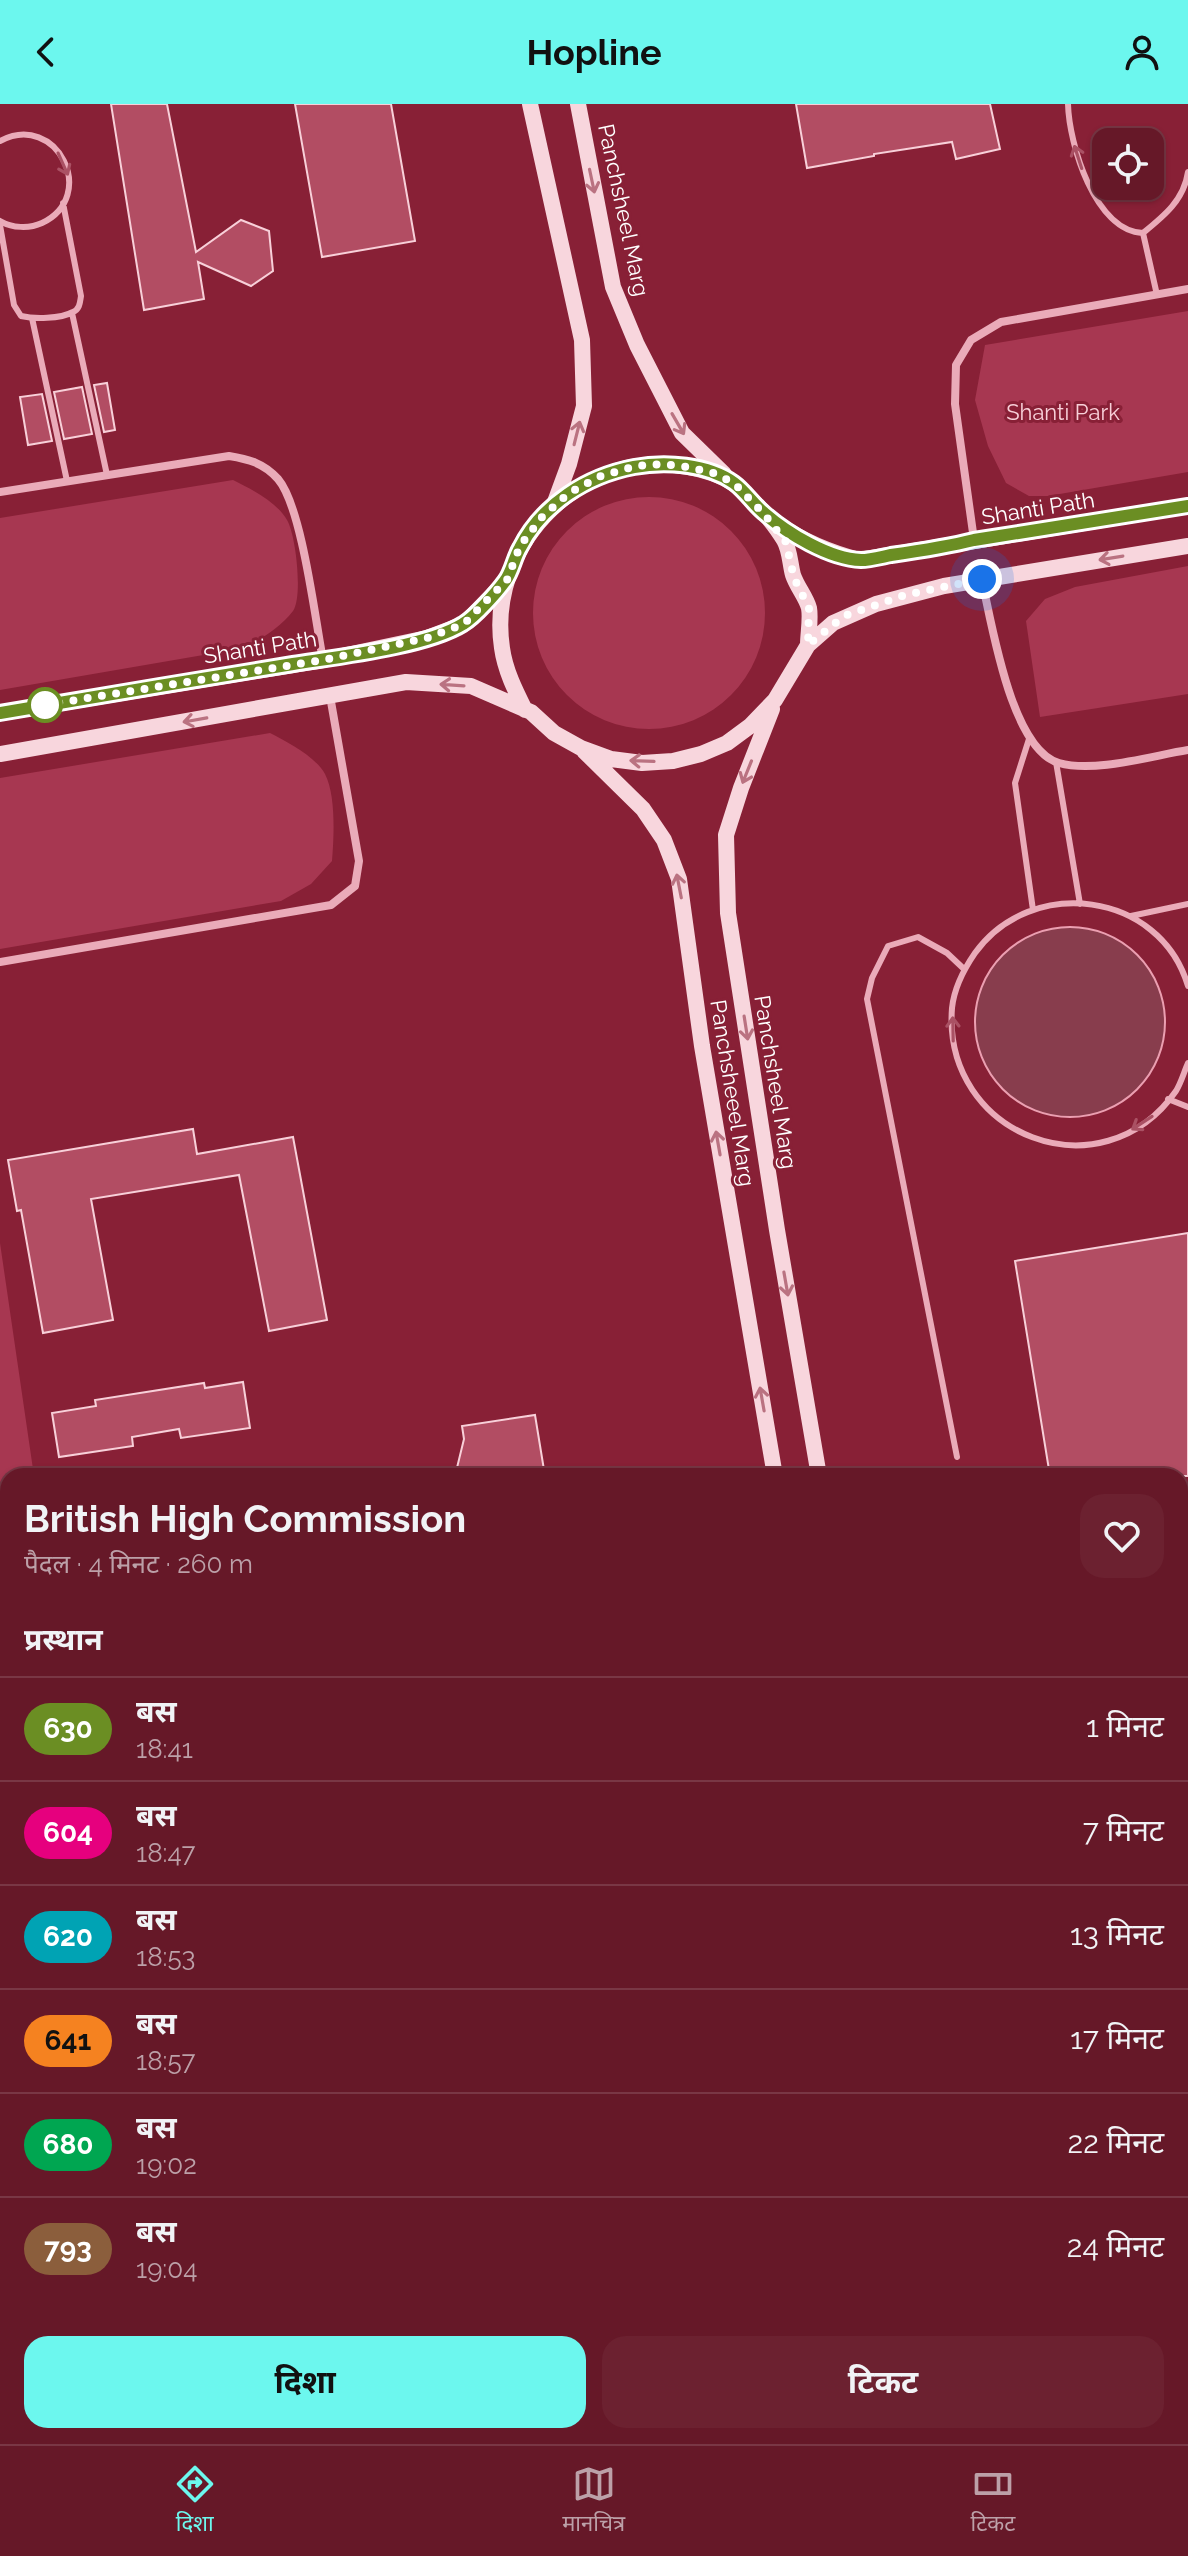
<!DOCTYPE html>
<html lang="hi">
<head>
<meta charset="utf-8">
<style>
	body { margin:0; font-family:Raleway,"Noto Sans Devanagari",sans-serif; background:#6c2130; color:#f1f3f6; height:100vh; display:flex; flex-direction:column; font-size:30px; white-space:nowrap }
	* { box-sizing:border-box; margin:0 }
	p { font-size:26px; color:#bca0a8 }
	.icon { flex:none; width:44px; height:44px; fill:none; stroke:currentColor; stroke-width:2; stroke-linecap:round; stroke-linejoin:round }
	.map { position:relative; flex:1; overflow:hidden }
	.sheet { position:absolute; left:0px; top:1364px; width:1188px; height:976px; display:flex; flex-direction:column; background:#661828; border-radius:24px 24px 0 0; box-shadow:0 2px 6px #0004,0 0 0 2px #793745 }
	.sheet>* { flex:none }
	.badge { padding:0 16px; border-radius:26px; font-size:28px; line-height:52px }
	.buttons { position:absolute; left:1092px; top:24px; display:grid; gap:16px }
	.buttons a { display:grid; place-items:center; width:72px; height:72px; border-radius:16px; background:#661828; box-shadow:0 2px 6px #0004,0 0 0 2px #793745; font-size:40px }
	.you { position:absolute; width:40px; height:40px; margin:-20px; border:6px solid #fff; border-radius:50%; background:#1a73e8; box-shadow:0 0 0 12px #1a73e833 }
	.map>.badge { position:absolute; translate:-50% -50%; box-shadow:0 0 0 4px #fff }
	h2 { padding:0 24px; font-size:30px; line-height:72px }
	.round { display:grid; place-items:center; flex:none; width:84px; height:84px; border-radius:24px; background:#6c2130 }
	.overview { display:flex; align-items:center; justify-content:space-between; height:136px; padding:0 24px }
	h1 { font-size:38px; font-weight:700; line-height:60px }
	.cta { display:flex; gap:16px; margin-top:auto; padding:16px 24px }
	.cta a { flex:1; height:92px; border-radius:24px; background:#6cf7ee; color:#111; font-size:32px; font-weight:700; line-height:92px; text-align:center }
	.cta a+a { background:#6c2130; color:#f1f3f6 }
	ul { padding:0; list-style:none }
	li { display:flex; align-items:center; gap:24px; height:104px; padding:0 24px; border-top:2px solid #793745 }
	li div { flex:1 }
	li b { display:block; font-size:30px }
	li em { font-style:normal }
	li .badge { min-width:88px; font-weight:700; text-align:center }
	header { display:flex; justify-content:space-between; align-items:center; height:104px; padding:0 24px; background:#6cf7ee; color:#111; font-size:36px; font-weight:700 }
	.tabs { display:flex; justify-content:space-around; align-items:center; height:112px; border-top:2px solid #793745; background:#661828; font-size:22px; color:#bca0a8 }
	.tabs a { display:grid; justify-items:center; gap:4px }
	.tabs .on { color:#6cf7ee }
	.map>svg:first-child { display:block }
	.green { fill:#a73751 }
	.water { fill:#883d4d; stroke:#eb9fb1; stroke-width:2 }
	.building { fill:#b24d63; stroke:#f8d0d9; stroke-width:2 }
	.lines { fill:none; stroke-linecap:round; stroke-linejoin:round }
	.service { stroke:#eaabb9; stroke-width:6 }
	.minor { stroke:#eaabb9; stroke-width:8 }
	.tertiary { stroke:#eaabb9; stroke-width:14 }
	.secondary { stroke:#f8d6dd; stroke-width:16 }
	.oneway { stroke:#aa5164 }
	.oneway2 { stroke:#ba7281 }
	.line-casing { stroke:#fff; stroke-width:18 }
	.line { stroke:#6b8e23; stroke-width:12 }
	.walk { stroke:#fff; stroke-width:8; stroke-dasharray:0 14.4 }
	.stop-dot { fill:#fff; stroke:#6b8e23; stroke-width:4 }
	.labels { text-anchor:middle; stroke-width:6; stroke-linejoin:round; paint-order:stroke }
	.street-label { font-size:22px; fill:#fff; stroke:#882036 }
	.park-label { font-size:22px; fill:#f8d0d9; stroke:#882036 }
</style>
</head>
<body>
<header><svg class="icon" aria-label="back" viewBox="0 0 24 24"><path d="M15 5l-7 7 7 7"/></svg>Hopline<svg class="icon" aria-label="person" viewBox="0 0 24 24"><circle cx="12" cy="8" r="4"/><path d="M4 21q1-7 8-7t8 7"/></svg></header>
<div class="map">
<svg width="1188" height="2340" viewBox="0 0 1188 2340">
	<rect width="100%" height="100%" fill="#882036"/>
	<!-- green -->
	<path class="green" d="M1188,207V368L1048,392H1029L1006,379L988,342L975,296L985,241Z
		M233,376C251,385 276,397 287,416C296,431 303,493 293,507C280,524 262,534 244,544L0,586V414Z
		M533 509a116 116 0 1 1 232 0a116 116 0 1 1-232 0Z
		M1188,462V590L1040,613L1026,517L1045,495L1075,483Z
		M270,629C287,638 315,652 325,670C336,691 334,733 332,757L311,780L281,797L0,845V674Z
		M0,1139L34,1372H8V1769L0,1770Z
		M595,2332H891L892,2340H597Z"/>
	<!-- water -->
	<path class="water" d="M975 918a95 95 0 1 1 190 0a95 95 0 1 1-190 0Z"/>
	<!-- building -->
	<path class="building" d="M111,0H167L196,148L241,116L269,127L273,167L251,182L198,158L204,195L144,206Z
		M295,0H391L415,137L322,153Z
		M796,0H990L1000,45L956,55L952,38L874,50V52L807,64Z
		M107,279L115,326L104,328L94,281Z
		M82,283L92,330L64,335L54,288Z
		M42,290L52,337L28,341L20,293Z
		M193,1025L197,1050L293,1033L327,1216L269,1227L239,1071L91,1095L113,1216L43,1229L21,1106L17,1107L8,1056Z
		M1188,1129V1372H1050L1015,1157Z
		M243,1278L250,1324L181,1334L179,1325L132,1333L133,1342L59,1353L52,1309L96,1302L95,1296L204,1279L205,1284Z
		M535,1311L545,1372H455L464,1335L462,1322Z"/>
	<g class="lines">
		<!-- service -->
		<path class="service" d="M1068,0C1069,40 1095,127 1143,129C1164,112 1184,96 1188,68
			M0,37C57,7 99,92 42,119C29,125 12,124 0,117
			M0,121L14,201L21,212C34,215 60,215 73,208C80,205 80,198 81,192L63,99
			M1143,129L1157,191
			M72,209L107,371
			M32,214L67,377
			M1029,635L1015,679L1033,806
			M1056,658L1080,800
			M1131,812L1188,800
			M1188,882C1160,787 1031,771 975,849C964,865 954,885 952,904C942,1032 1102,1093 1176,987C1181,979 1184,968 1188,959
			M1168,995L1188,1003
			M957,1353L867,895L872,874L888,842L918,833L947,849L964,865
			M1180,1722L1188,1721
			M1180,1803L1188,1801
			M1180,2099L1188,2097"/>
		<!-- minor -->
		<path class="minor" d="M0,388L229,352C248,355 264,359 278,375C302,403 315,515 323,556
			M974,436L955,300L956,261L971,236L1001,218L1188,185
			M982,477C992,520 1011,645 1059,659C1095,669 1151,652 1188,646
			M0,858L331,801L355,782L359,757L330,592"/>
		<!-- tertiary -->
		<path class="tertiary" d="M1180,1919L1188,1917
			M1180,1958L1188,1957
			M0,2110L8,2108
			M0,2163L8,2161"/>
		<!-- secondary -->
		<path class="secondary" d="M530,0L582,236L584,302L569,360L555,398
			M578,0L613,183L637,241L682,329L724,370
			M778,420C804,438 829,448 859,456L1188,402
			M772,605L741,684L726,731L728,809L777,1126L819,1372
			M525,606C515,586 505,566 502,544C487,445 573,352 673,361C693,363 713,367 731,378C748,388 774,419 784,436C790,446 790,460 793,471C797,483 806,493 809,504C811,515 808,530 808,541
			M0,609L323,556L427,534L464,520L507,476
			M584,647L643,705L664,736L679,775L702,942L775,1372
			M0,650L406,578L471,582L531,608L554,629L581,644L611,655L642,659L673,657L701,650L727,639L750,622L775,596L808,541L833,519L876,500L944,482L1188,442
			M932,2332L933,2340
			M973,2332L975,2340"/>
	</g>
	<!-- one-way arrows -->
	<defs><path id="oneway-shaft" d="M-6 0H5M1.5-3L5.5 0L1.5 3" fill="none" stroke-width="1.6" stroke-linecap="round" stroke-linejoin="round" transform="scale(2)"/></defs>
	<g class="oneway">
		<use href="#oneway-shaft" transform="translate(1078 53) rotate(-108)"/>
		<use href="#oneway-shaft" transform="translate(63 60) rotate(66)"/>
		<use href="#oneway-shaft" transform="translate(953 925) rotate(-91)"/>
		<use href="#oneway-shaft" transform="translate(1142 1019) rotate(147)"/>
	</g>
	<g class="oneway2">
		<use href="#oneway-shaft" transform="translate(592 77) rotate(78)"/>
		<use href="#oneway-shaft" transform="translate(678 320) rotate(60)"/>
		<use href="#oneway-shaft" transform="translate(577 329) rotate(-76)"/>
		<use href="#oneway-shaft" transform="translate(1111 454) rotate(171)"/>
		<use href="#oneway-shaft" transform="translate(452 581) rotate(-176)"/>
		<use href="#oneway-shaft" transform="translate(195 616) rotate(170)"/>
		<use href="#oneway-shaft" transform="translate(642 657) rotate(-178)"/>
		<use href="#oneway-shaft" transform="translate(747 668) rotate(112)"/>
		<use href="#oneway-shaft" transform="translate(679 782) rotate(-101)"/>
		<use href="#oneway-shaft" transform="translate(746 924) rotate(81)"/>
		<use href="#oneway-shaft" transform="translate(718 1039) rotate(-100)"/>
		<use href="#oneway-shaft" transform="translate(786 1180) rotate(80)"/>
		<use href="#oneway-shaft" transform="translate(762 1295) rotate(-100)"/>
	</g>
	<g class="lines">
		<defs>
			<path id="line" d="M0,609C98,592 195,576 293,560C337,553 426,543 463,520C475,513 497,488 505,477C512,468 514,454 520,444C542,400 587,372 634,363C665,357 708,360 734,379C745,387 753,400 764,409C787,429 829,455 861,456C870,456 881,453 891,451C919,447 946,443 974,436L1188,402"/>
		</defs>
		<!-- line casing -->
		<use href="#line" class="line-casing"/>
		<!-- line -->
		<use href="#line" class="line"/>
		<!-- walk -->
		<path class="walk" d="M45,601L323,556L427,534L464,520L485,498L507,476L520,442L542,413L569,389L601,372L636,362L662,360L688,363L713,369L734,379L764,410L786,438L794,474L809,504L808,541L844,512L905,491L982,475"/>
	</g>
	<!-- markers -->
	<circle class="stop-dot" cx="45" cy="601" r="16"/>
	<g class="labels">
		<!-- street labels -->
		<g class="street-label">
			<text transform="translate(624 106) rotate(78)" y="8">Panchsheel Marg</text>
			<text transform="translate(1038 404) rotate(-9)" y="8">Shanti Path</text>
			<text transform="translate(260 543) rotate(-9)" y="8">Shanti Path</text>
			<text transform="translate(776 978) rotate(81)" y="8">Panchsheel Marg</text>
			<text transform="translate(733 989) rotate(81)" y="8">Panchsheeel Marg</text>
		</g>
		<!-- park labels -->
		<g class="park-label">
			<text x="1063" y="316">Shanti Park</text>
		</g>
	</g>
</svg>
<div class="buttons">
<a><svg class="icon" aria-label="locate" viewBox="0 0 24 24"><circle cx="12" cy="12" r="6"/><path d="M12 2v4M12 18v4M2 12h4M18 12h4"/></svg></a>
</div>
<div class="you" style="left:982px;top:475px"></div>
<section class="sheet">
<div class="overview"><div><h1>British High Commission</h1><p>पैदल · 4 मिनट · 260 m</p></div><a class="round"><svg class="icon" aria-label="heart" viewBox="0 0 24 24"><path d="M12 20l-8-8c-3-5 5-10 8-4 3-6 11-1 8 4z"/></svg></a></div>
<h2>प्रस्थान</h2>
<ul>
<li><span class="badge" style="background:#6b8e23;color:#fff">630</span><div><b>बस</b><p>18:41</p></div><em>1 मिनट</em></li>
<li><span class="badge" style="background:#e6007e;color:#fff">604</span><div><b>बस</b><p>18:47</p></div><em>7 मिनट</em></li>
<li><span class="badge" style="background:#00a3b4;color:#fff">620</span><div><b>बस</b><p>18:53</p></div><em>13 मिनट</em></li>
<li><span class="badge" style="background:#f58220;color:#111">641</span><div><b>बस</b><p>18:57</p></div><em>17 मिनट</em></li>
<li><span class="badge" style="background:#00a651;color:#fff">680</span><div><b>बस</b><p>19:02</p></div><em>22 मिनट</em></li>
<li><span class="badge" style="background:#8b5e3c;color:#fff">793</span><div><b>बस</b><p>19:04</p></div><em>24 मिनट</em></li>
</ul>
<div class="cta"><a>दिशा</a><a>टिकट</a></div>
</section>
</div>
<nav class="tabs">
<a class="on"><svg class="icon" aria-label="directions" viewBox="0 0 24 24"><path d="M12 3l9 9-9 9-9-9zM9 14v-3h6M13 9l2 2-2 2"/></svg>दिशा</a>
<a><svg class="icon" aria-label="map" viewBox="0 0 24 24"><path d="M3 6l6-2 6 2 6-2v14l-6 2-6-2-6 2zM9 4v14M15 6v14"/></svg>मानचित्र</a>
<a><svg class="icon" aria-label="tickets" viewBox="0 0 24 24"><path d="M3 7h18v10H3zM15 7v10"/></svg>टिकट</a>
</nav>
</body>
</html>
